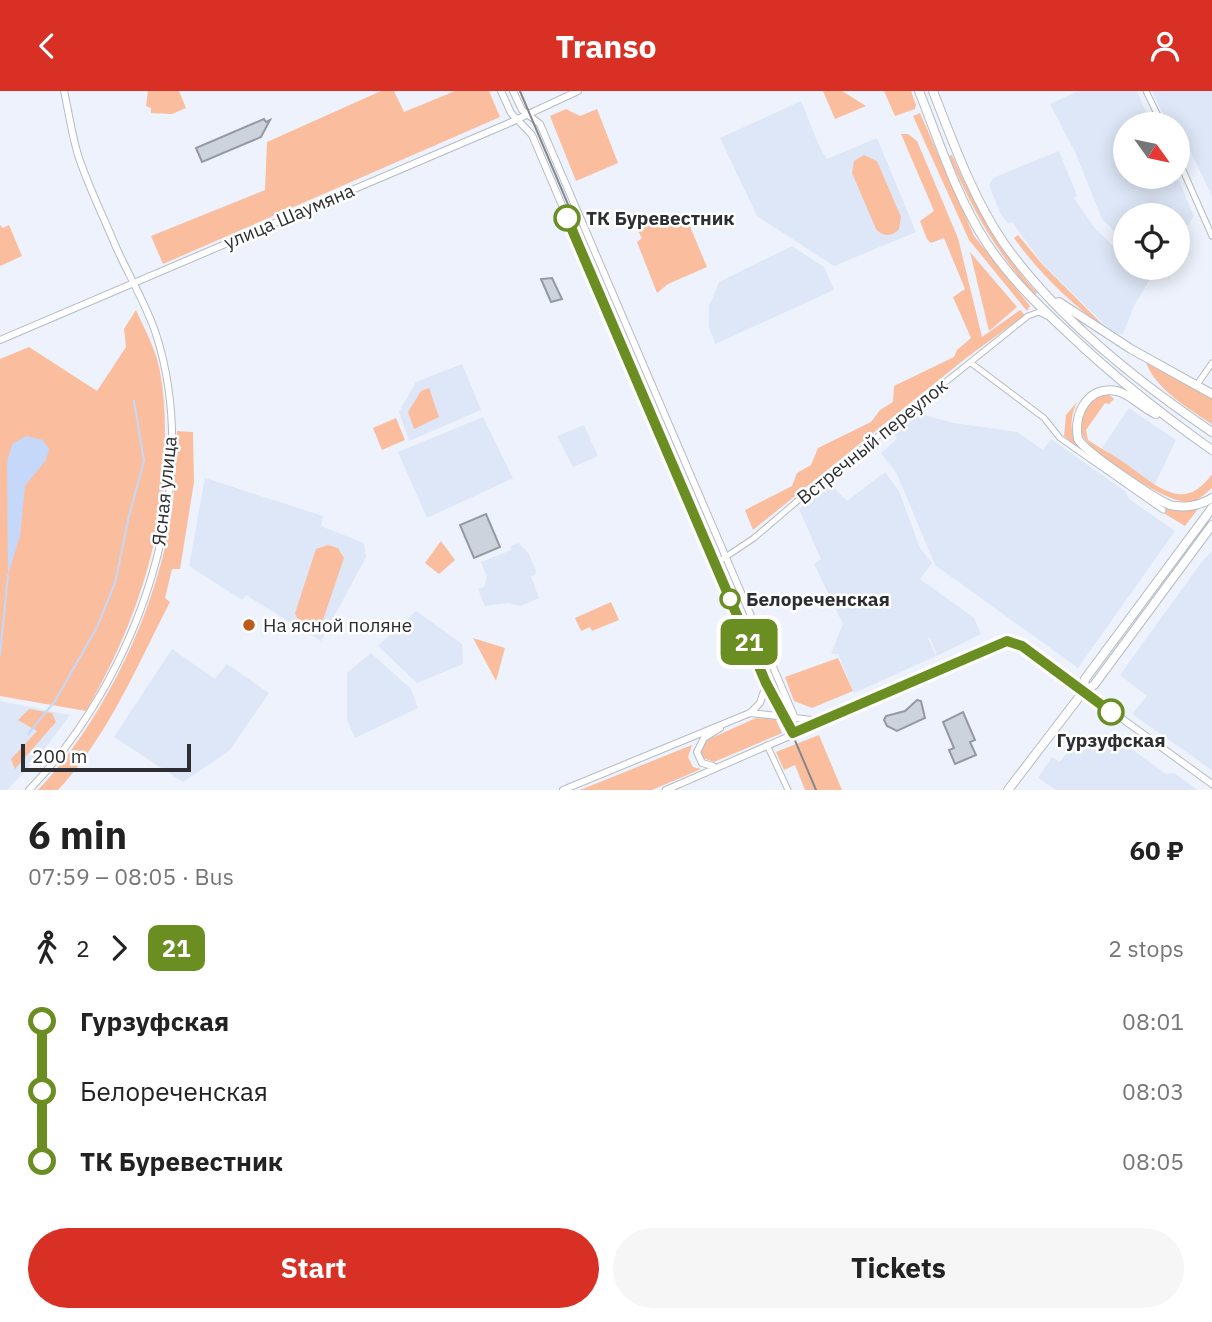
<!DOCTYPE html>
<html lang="en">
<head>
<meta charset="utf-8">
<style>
	body { margin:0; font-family:"IBM Plex Sans",sans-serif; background:#f6f6f6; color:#222; height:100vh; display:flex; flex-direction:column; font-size:26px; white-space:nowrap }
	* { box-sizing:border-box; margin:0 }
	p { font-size:23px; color:#767676 }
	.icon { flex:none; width:38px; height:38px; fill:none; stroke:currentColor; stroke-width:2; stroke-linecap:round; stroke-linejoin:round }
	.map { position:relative; height:699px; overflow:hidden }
	.details { display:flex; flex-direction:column; background:#fff; flex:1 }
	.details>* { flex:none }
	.badge { padding:0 14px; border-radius:10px; font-size:24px; line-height:46px }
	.needle { width:46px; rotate:123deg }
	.tools { position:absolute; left:1113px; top:21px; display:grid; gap:14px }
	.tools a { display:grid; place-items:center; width:77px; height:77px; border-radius:50%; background:#fff; box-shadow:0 4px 18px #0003; font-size:35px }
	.scale { position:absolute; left:21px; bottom:18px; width:170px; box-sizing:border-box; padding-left:7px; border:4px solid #2c2e31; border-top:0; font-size:19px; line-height:24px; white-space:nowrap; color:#2c2e31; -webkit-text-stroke:5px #fff; paint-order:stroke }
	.map>.badge { position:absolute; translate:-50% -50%; box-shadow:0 0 0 4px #fff }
	.legs { display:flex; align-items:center; gap:10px; height:77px; padding:0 28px; font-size:23px }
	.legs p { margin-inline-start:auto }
	.summary { display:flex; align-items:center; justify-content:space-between; height:119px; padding:0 28px }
	h1 { font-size:38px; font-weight:700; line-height:52px }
	.action { display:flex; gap:14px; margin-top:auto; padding:14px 28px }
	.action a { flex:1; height:80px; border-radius:42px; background:#d93025; color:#fff; font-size:28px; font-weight:700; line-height:80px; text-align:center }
	.action a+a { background:#f6f6f6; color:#222 }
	ul { padding:0 28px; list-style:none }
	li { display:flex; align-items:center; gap:24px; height:70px; font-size:26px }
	li i { display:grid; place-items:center; width:10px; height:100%; margin:0 9px; background:currentColor }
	li i::after { content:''; width:18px; height:18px; margin:-9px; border:5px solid; border-radius:50%; background:#fff }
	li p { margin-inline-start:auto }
	li:first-child i { background:linear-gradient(#0000 50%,currentColor 0) }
	li:last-child i { background:linear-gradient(currentColor 50%,#0000 0) }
	header { display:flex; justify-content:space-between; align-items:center; height:91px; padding:0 28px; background:#d93025; color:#fff; font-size:32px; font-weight:700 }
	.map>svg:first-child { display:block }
	.built { fill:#dee7f7 }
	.green { fill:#fabe9f }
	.water { fill:#c5d8f9 }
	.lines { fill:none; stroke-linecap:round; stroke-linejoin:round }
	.stream { stroke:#c5d8f9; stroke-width:2 }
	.building { fill:#cdd3dc; stroke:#9499a2; stroke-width:2 }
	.minor-casing { stroke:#b5bbc4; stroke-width:7 }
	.tertiary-casing { stroke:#b5bbc4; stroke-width:8 }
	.primary-casing { stroke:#b5bbc4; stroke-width:10 }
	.minor { stroke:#fff; stroke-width:5 }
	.tertiary { stroke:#fff; stroke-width:6 }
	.primary { stroke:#fff; stroke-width:8 }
	.tram { stroke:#84878d; stroke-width:2 }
	.line-1-casing { stroke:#fff; stroke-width:16 }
	.line-1 { stroke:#6b8e23; stroke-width:10 }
	.stop-1-dot { fill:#fff; stroke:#6b8e23; stroke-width:3.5 }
	.poi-dot { fill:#bc5b1a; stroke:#fff; stroke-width:2.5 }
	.labels { text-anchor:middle; stroke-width:5; stroke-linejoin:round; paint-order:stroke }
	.street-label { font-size:19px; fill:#2c2e31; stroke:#fff }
	.stop-label { font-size:19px; font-weight:bold; fill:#2c2e31; stroke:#fff; text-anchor:start }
	.poi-label { font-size:19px; fill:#2c2e31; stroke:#fff; text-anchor:start }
</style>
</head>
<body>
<header><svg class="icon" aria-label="back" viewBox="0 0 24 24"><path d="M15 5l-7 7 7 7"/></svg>Transo<svg class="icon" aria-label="person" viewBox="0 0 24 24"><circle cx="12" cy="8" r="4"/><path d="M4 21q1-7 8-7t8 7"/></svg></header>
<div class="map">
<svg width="1212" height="699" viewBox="0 0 1212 699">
	<rect width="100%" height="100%" fill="#edf2fc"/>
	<!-- built -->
	<path class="built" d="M1078,0H1137L1151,33H1125V86H1164L1179,90L1194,125L1189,133L1178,139V124H1125V150L1102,128L1076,63L1050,13Z
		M1152,0H1212V105L1185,49L1178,52V33H1168Z
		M801,10L820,57L827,68L877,47L916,141L834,175L757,125L720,47Z
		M1059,60L1077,105L1074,107L1094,136L1125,167V177H1143L1149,190L1134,215L1123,243L1113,242L1042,172L1012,131L1008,132L1001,124L989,94L993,87Z
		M792,155L824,176L834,199L715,253L709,236V215L719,191Z
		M462,273L481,319L409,350L399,321L416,291Z
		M1129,317L1176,349L1154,395L1102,357Z
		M919,323L954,332L1017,341L1043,359L1051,348L1125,400L1129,408L1175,440L1078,577L935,474L897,383L881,362L897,348L895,344Z
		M483,326L513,387L427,427L398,361Z
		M584,334L598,365L573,376L557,345Z
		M885,381L899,400L920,457L932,472L920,488L974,527L981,543L937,565L931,549L928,547L936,565L854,602L838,563H831L843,533L814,473L821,468L799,418L829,392L847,410Z
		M205,387L323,425L321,435L364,452L366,466L321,550L246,504L242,509L189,475Z
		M519,452L529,463L536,480L535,484L531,485L539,507L520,515L508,512L485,515L478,498L484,496L487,486L481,471L511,459V455Z
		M1212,460V679L1132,623L1147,605L1120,584L1200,473Z
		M416,520L462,553L463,573L417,592L378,555Z
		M172,558L215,588L227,573L269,602L229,660L183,691L114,646Z
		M371,562L411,598L418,617L355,647L347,628V582Z
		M0,610L70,624L41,663L7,699H0Z
		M1112,642L1119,655L1122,651L1166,683L1174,682L1198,699H1056L1038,687L1052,666L1060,671L1072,653L1079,657L1084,649L1098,660Z"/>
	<!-- green -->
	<path class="green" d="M148,0H179L186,17L172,23L151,22V17L146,15Z
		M381,0H394L404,21L455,0H489L500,26L163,173L151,145L265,99L267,51Z
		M823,0H842L866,15L835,28Z
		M884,0H911L916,14L915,18L895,25Z
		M566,18L580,25L597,18L618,72L576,90L550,25Z
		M920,22L974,145L1030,215L1027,220L969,149L913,25Z
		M901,43H908L917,50L958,147L982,246L1020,219L1025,224L966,267L753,439L745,419L792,395L797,382L811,374L818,357L871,331L880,319L893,311L894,295L954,266L957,259L971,247L953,206L965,198L944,147L931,152L927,148L920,130L934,120Z
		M864,64L877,70L901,126L899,138C892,146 883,146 876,138L852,82L854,70Z
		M952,64C976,117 998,158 1037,202L1034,204C995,159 973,120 949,65Z
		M657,130L660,136L689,133L707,176L668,193L657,202L637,151L642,147L638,140Z
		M0,134L3,137L9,134L22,165L0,175Z
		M1018,144L1042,173L1108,239C1071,213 1041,184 1014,147Z
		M970,161L1017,216L989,240Z
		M136,219C143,235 152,251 157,268C164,294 165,321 165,347C166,446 135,535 86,620L0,605V268L29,256L97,300L126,256L124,238Z
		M1146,271L1212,307V333C1189,318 1155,298 1146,271Z
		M429,297L439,326L414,338L408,321L421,300Z
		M1108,303L1114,308L1109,313L1105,312L1086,339L1088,349C1101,358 1116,365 1129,375C1158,396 1185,422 1212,383V397C1205,403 1198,410 1189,411C1169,414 1088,361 1081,342C1078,333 1081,325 1086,317C1090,309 1099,304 1108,303Z
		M1077,311C1069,329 1069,343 1082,358L1168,415L1180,420L1198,418L1185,435L1165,423L1166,418L1089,366L1064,345L1066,324Z
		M396,327L405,349L382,359L373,337Z
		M177,340L193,341L194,391L180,478H172L165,507L170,511C137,575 108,645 58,699H38C103,631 157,519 171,425C176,397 175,368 177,340Z
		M441,450L455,469L439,483L425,472Z
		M328,454L338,457L344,467L323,529C313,540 300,537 295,522L316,458Z
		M611,511L619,529L592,540L590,536L581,540L575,527Z
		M473,547L505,557L496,590Z
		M838,567L853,600L812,617L794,610L785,586Z
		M29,618L52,622L56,631L15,678L11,668L37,640L18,629Z
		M756,627L776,629L782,642L714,671L703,667L700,660L707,649Z
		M819,644L842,699H805L795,674L784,679L776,661Z
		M692,654L688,666L693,676L701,678L652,699H580Z"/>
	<!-- water -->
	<path class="water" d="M26,345L43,349L49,358L46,369L25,395L20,445L8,484L7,371L12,353Z"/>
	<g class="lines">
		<!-- stream -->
		<path class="stream" d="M0,564L8,484
			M28,643L55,610L97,536L115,492L129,425L144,370L134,310"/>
	</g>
	<!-- building -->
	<path class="building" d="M264,28L266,31L270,29L261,46L202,71L196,57Z
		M552,187L562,208L551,211L541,188Z
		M486,423L500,456L474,467L460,434Z
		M917,609L921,610L925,627L897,640L887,635L884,629L886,625L905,620Z
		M963,621L975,649L970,651L976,664L955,673L949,659L954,657L943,631Z"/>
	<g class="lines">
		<defs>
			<path id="minor" d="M1146,0L1162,33
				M1178,68L1212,145
				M971,272L1044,327L1060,347L1163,419
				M1196,295L1212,272
				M715,473L754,447L802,406L1028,225L1039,221L1047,225
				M767,654L788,699"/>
			<path id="tertiary" d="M501,0L511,22L532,44L766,592L793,642
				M513,0L522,19L540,33L794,625
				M0,249L507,33L578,0
				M750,622L821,630
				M713,675L702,672L697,661L704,647L720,637
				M29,699C137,587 205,396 156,243C146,213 129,185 116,156C104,127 89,97 79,67C72,46 69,22 64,0
				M563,699L750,622L760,612L766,594
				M666,699L1007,550L1022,555L1212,693"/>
			<path id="primary" d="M919,0C939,50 956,105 986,151C1008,185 1038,214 1068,242C1113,285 1161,323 1212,359
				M933,0C953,51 972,105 1003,151C1054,224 1138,291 1212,341
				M1059,211L1131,258L1212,303
				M1156,323C1142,317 1132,304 1117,300C1088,294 1073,323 1078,348C1084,360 1156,409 1170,414C1184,418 1201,414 1212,407
				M1083,601L1085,588L1212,417
				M1008,699L1083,601L1094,594L1212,434"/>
		</defs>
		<!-- minor casing -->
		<use href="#minor" class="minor-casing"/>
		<!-- tertiary casing -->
		<use href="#tertiary" class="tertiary-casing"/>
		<!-- primary casing -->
		<use href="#primary" class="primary-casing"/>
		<!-- minor -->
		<use href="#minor" class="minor"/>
		<!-- tertiary -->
		<use href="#tertiary" class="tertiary"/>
		<!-- primary -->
		<use href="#primary" class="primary"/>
		<!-- tram -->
		<path class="tram" d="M520,0L816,699"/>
	</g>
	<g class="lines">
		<defs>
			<path id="line-1" d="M567,127L766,592L793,642L1007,550L1022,555L1111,621"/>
		</defs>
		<!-- line-1 casing -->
		<use href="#line-1" class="line-1-casing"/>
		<!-- line-1 -->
		<use href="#line-1" class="line-1"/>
	</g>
	<!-- markers -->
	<g class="stop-1-dot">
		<circle cx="567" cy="127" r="12"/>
		<circle cx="730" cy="508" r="9"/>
		<circle cx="1111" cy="621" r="12"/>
	</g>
	<circle class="poi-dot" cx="249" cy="534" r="7"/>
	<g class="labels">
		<!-- street labels -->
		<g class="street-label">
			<text transform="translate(289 125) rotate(-23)" y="7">улица Шаумяна</text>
			<text transform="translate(872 350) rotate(-39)" y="7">Встречный переулок</text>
			<text transform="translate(164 400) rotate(-84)" y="7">Ясная улица</text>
		</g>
		<!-- stop labels -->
		<g class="stop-label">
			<text x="586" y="134">ТК Буревестник</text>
			<text x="746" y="515">Белореченская</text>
			<text x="1111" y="656" text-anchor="middle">Гурзуфская</text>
		</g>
		<!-- poi labels -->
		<g class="poi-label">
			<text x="263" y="541">На ясной поляне</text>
		</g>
	</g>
</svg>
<div class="tools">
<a><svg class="needle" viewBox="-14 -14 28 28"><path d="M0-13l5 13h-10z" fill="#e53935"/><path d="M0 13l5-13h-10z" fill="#767676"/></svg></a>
<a><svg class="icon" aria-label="locate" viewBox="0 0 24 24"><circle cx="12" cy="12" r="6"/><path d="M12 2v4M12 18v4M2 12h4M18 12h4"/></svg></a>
</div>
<div class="scale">200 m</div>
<b class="badge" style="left:749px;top:551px;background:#6b8e23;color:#fff">21</b>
</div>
<section class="details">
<div class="summary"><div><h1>6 min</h1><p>07:59 – 08:05 · Bus</p></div><b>60 ₽</b></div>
<div class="legs"><svg class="icon" aria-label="walk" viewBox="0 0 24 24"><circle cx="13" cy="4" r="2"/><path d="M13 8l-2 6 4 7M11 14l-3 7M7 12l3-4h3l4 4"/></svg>2<svg class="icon" aria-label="forward" viewBox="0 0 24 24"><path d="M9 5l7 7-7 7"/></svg><b class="badge" style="background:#6b8e23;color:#fff">21</b><p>2 stops</p></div>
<ul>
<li><i style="color:#6b8e23"></i><b>Гурзуфская</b><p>08:01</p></li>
<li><i style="color:#6b8e23"></i><span>Белореченская</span><p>08:03</p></li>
<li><i style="color:#6b8e23"></i><b>ТК Буревестник</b><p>08:05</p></li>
</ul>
<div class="action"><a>Start</a><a>Tickets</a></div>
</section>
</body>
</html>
